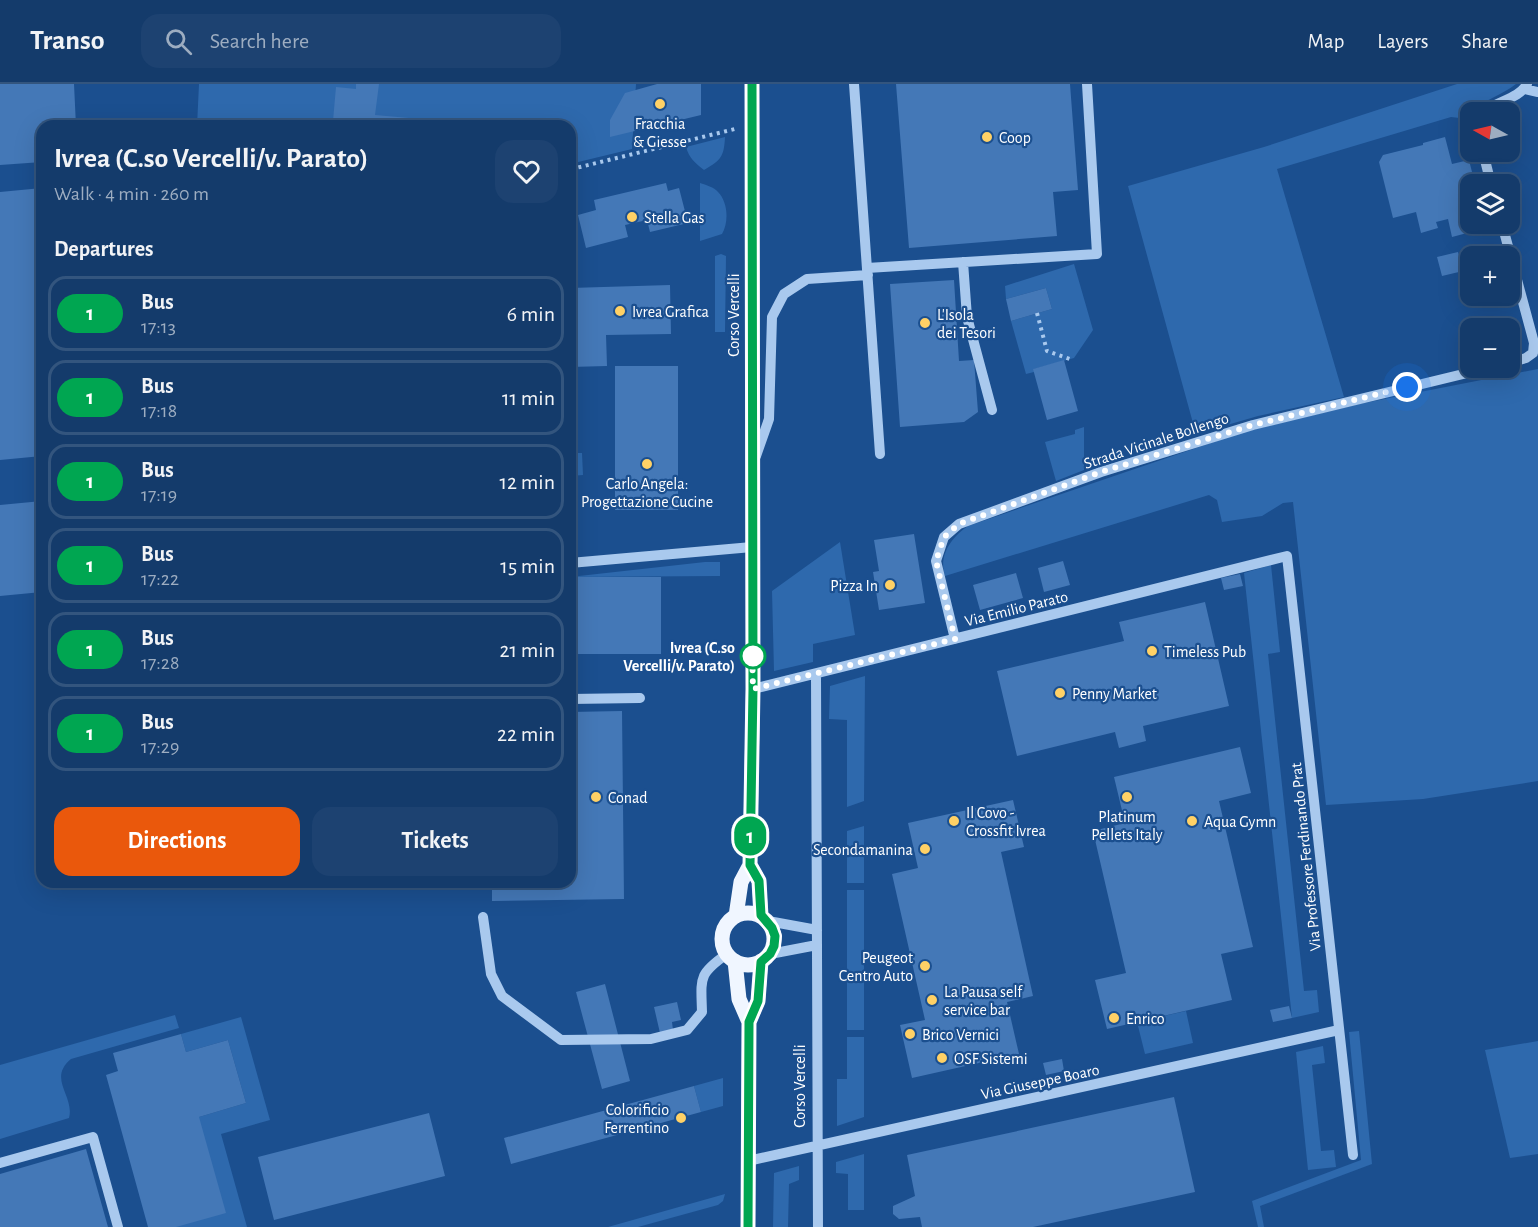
<!DOCTYPE html>
<html lang="en">
<head>
<meta charset="utf-8">
<style>
	body { margin:0; font-family:"Alegreya Sans",sans-serif; background:#1d4271; color:#f1f3f6; height:100vh; display:flex; flex-direction:column; font-size:22px; white-space:nowrap }
	* { box-sizing:border-box; margin:0 }
	p { font-size:20px; color:#9dadc1 }
	.icon { flex:none; width:33px; height:33px; fill:none; stroke:currentColor; stroke-width:2; stroke-linecap:round; stroke-linejoin:round }
	.map { position:relative; flex:1; overflow:hidden }
	.sheet { position:absolute; left:36px; top:36px; width:540px; height:768px; display:flex; flex-direction:column; background:#143b6b; border-radius:18px; box-shadow:0 6px 24px #0002,0 0 0 2px #33557e }
	.sheet>* { flex:none }
	.badge { padding:0 12px; border-radius:20px; font-size:21px; line-height:39px }
	.needle { width:39px; rotate:278deg }
	.tools { position:absolute; left:1460px; top:18px; display:grid; gap:12px }
	.tools a { display:grid; place-items:center; width:60px; height:60px; border-radius:12px; background:#143b6b; box-shadow:0 6px 24px #0002,0 0 0 2px #33557e; font-size:30px }
	.you { position:absolute; width:30px; height:30px; margin:-15px; border:4px solid #fff; border-radius:50%; background:#1a73e8; box-shadow:0 0 0 9px #1a73e833 }
	.map>.badge { position:absolute; translate:-50% -50%; box-shadow:0 0 0 3px #fff }
	h2 { padding:0 18px; font-size:22px; line-height:54px }
	.round { display:grid; place-items:center; flex:none; width:63px; height:63px; border-radius:18px; background:#1d4271 }
	.headline { display:flex; align-items:center; justify-content:space-between; height:102px; padding:0 18px }
	h1 { font-size:28px; font-weight:700; line-height:45px }
	.action { display:flex; gap:12px; margin-top:auto; padding:12px 18px }
	.action a { flex:1; height:69px; border-radius:18px; background:#ea580c; color:#fff; font-size:24px; font-weight:700; line-height:69px; text-align:center }
	.action a+a { background:#1d4271; color:#f1f3f6 }
	ul { padding:0; list-style:none }
	li { display:flex; align-items:center; gap:18px; height:75px; margin:0 12px 9px; padding:0 6px; border:3px solid #33557e; border-radius:18px }
	li div { flex:1 }
	li b { display:block; font-size:22px }
	li em { font-style:normal }
	li .badge { min-width:66px; font-weight:700; text-align:center }
	header { display:flex; align-items:center; gap:36px; box-sizing:border-box; height:84px; padding:0 30px; background:#143b6b; border-bottom:2px solid #33557e }
	header strong { font-size:28px }
	nav { display:flex; gap:33px; margin-inline-start:auto; font-size:21px }
	.search { width:420px; height:54px; background:#1d4271; display:flex; align-items:center; gap:15px; box-sizing:border-box; padding:0 21px; border-radius:18px; color:#9dadc1; font-size:22px }
	.map>svg:first-child { display:block }
	.green { fill:#2e69ad }
	.building { fill:#4478b7 }
	.lines { fill:none; stroke-linecap:round; stroke-linejoin:round }
	.path { stroke:#a9c9ee; stroke-width:4; stroke-dasharray:3 4.5; stroke-linecap:butt }
	.minor { stroke:#a9c9ee; stroke-width:10 }
	.major { stroke:#f0f6ff; stroke-width:15 }
	.line-casing { stroke:#fff; stroke-width:14 }
	.line { stroke:#00a651; stroke-width:9 }
	.walk { stroke:#fff; stroke-width:6; stroke-dasharray:0 10.8 }
	.poi-dot { fill:#ffd166; stroke:#1b4f8f; stroke-width:2 }
	.stop-dot { fill:#fff; stroke:#00a651; stroke-width:3 }
	.labels { text-anchor:middle; stroke-width:4.5; stroke-linejoin:round; paint-order:stroke }
	.poi-label { font-size:16px; fill:#fff; stroke:#1b4f8f; text-anchor:start }
	.street-label { font-size:16px; fill:#fff; stroke:#1b4f8f }
	.stop-label { font-size:16px; font-weight:bold; fill:#fff; stroke:#1b4f8f; text-anchor:end }
</style>
</head>
<body>
<header>
<strong>Transo</strong>
<div class="search"><svg class="icon" aria-label="search" viewBox="0 0 24 24"><circle cx="10" cy="10" r="6"/><path d="M15 15l6 6"/></svg>Search here</div>
<nav><a>Map</a><a>Layers</a><a>Share</a></nav>
</header>
<div class="map">
<svg width="1538" height="1143" viewBox="0 0 1538 1143">
	<rect width="100%" height="100%" fill="#1b4f8f"/>
	<!-- green -->
	<path class="green" d="M199,0H636L632,65L570,80V42H197Z
		M1457,0H1516C1501,12 1487,13 1474,28H1470L1468,35L1451,33L1277,85L1344,313L1258,332L1196,350L1128,102L1264,63Z
		M725,53C724,73 721,76 704,86C695,79 689,74 686,63Z
		M700,99C706,101 714,103 718,108C728,118 729,138 722,150L700,157Z
		M721,170L726,172L725,248H715V172Z
		M1074,180L1093,246L1074,274L1034,285V288L1026,290L1011,237L1052,225L1046,204L1006,215L1005,202Z
		M1538,285V697L1423,715L1326,721L1293,418L1283,419L1262,432L1222,438L1217,416L1209,411L945,492C938,471 952,453 968,442L1240,349L1364,319Z
		M1084,343V386L1056,397L1045,358L1075,350V346Z
		M570,369H582L583,391L570,392Z
		M840,458L855,551L813,560V578L774,587L772,507Z
		M705,478H720V492L570,493Z
		M1271,481L1280,568L1268,570L1304,907L1317,906L1319,928L1292,934L1244,489Z
		M865,592L864,717L847,723V636L829,635L830,602Z
		M864,742V799H847V747Z
		M847,806H864V946H847Z
		M1186,927L1193,959L1145,970L1137,938Z
		M175,931L179,944L71,975C47,995 75,1012 69,1034L0,1055V981Z
		M241,933L270,1036L221,1050L247,1143H176L199,1033L246,1019L228,956L186,968L181,950Z
		M1359,947L1372,1080L1260,1122L1264,1143H1258L1252,1117L1361,1076L1349,948Z
		M847,953H864V1033L837,1042V995H847Z
		M1538,957V1070L1510,1074L1485,966Z
		M1323,962L1325,979L1312,981L1321,1067L1334,1066L1336,1083L1308,1086L1296,968Z
		M723,994V1022L701,1028L694,1002Z
		M864,1070V1126H848V1090L836,1089V1078Z
		M799,1082V1096L789,1100L788,1143H773L774,1089Z
		M725,1110L723,1117L718,1121L638,1143H608Z"/>
	<!-- building -->
	<path class="building" d="M0,0H74L76,42H42V78L0,81Z
		M356,0H379L375,31L409,34L408,42H352V39L333,37L336,3L356,5Z
		M657,0H701V31L610,53V36L625,9Z
		M896,0H1070L1078,106L1053,108L1057,152L909,164Z
		M1445,53L1452,80L1469,76L1473,92L1477,91L1480,100H1470V140H1485L1486,144L1452,153L1448,135L1436,138L1438,144L1421,149L1416,128L1393,134L1379,78L1383,71L1423,61V59Z
		M666,99L668,107L679,104L688,139L650,148L647,136L625,141L628,153L586,164L578,131L596,126L594,116Z
		M42,104V372L0,376V108Z
		M1458,168L1463,187L1442,192L1437,173Z
		M954,196L959,277L974,276L978,328L964,338L900,343L890,200Z
		M670,201L671,250L606,251L607,282L570,283V204Z
		M1046,204L1052,225L1011,237L1006,215Z
		M1064,276L1078,327L1047,336L1033,285Z
		M615,282H678V426H615Z
		M42,417V508L0,512V421Z
		M914,450L925,519L879,526L873,488L879,487L874,456Z
		M1063,477L1070,501L1044,508L1038,484Z
		M1016,489L1023,514L980,526L973,501Z
		M1240,490L1243,502L1224,506L1221,494Z
		M570,493H661V570H570Z
		M1205,518L1229,622L1143,642L1146,657L1119,664L1115,648L1017,672L997,587L1124,557L1119,538Z
		M622,627L624,815L492,817V798H570V628Z
		M1240,663L1251,709L1219,717L1253,863L1221,870L1232,916L1107,945L1095,896L1126,889L1093,747L1125,739L1114,693Z
		M1013,716L1024,763L1001,768L1033,912L1007,918L1019,970L912,994L900,941L925,936L892,790L918,784L908,739Z
		M605,900L630,997L602,1005L576,908Z
		M677,918L681,936L672,938L673,946L660,949L654,923Z
		M1289,922L1292,934L1273,938L1270,926Z
		M181,950L186,968L228,956L246,1019L199,1033L226,1129L176,1143H148L106,991L118,987L113,969Z
		M1062,975L1064,987L1046,991L1043,979Z
		M694,1002L701,1028L511,1080L504,1054Z
		M1174,1013L1195,1108L1033,1143H922L920,1133L899,1135L893,1130V1122L915,1112L907,1071Z
		M429,1029L445,1092L274,1136L258,1073Z
		M86,1065L108,1143H0V1090Z"/>
	<g class="lines">
		<!-- path -->
		<path class="path" d="M570,95L576,84L735,45
			M1037,229L1047,267L1070,275"/>
		<!-- minor -->
		<path class="minor" d="M854,0L880,370
			M1524,5L1538,8
			M1484,28C1497,17 1519,15 1527,0
			M1483,68L1491,100
			M1502,140L1534,259L1533,269L1526,274L1509,279
			M963,178L967,233L992,326
			M867,184L1097,170L1087,0
			M756,372L769,335L772,233L784,210L807,195L868,191
			M570,479L752,463
			M955,555L936,477L944,453L959,440L1101,388L1253,341L1488,284
			M816,590L818,1143
			M753,605L1287,472L1353,1071
			M570,615L640,614
			M483,833L491,890L502,912L561,956L651,955L687,946L702,928C701,894 698,890 727,870
			M768,837L817,846
			M770,870L817,861
			M748,1077L1339,946
			M0,1079L93,1053L118,1143"/>
		<!-- major -->
		<path class="major" d="M750,781L759,797L761,832
			M722 855a26 26 0 1 1 52 0a26 26 0 1 1-52 0Z
			M736,832L741,798L750,781L753,605L752,0
			M735,877L739,915L749,938L748,1143
			M749,938L758,917L761,877"/>
	</g>
	<g class="lines">
		<defs>
			<path id="line" d="M748,1143L749,938L758,917L761,878L770,870L774,862L775,852L772,844L761,831L759,797L750,781L753,605L752,0"/>
		</defs>
		<!-- line casing -->
		<use href="#line" class="line-casing"/>
		<!-- line -->
		<use href="#line" class="line"/>
		<!-- walk -->
		<path class="walk" d="M753,572L752,563L753,605L955,555L936,477L944,453L959,440L1101,388L1253,341L1407,303"/>
	</g>
	<!-- markers -->
	<g class="poi-dot">
		<circle cx="660" cy="20" r="6"/>
		<circle cx="987" cy="53" r="6"/>
		<circle cx="632" cy="133" r="6"/>
		<circle cx="620" cy="227" r="6"/>
		<circle cx="925" cy="239" r="6"/>
		<circle cx="647" cy="380" r="6"/>
		<circle cx="890" cy="501" r="6"/>
		<circle cx="1152" cy="567" r="6"/>
		<circle cx="1060" cy="609" r="6"/>
		<circle cx="596" cy="713" r="6"/>
		<circle cx="1127" cy="713" r="6"/>
		<circle cx="954" cy="737" r="6"/>
		<circle cx="1192" cy="737" r="6"/>
		<circle cx="925" cy="765" r="6"/>
		<circle cx="925" cy="882" r="6"/>
		<circle cx="932" cy="916" r="6"/>
		<circle cx="1114" cy="934" r="6"/>
		<circle cx="910" cy="950" r="6"/>
		<circle cx="942" cy="974" r="6"/>
		<circle cx="681" cy="1034" r="6"/>
	</g>
	<circle class="stop-dot" cx="753" cy="572" r="12"/>
	<g class="labels">
		<!-- poi labels -->
		<g class="poi-label">
			<text x="660" y="45" text-anchor="middle">Fracchia<tspan x="660" dy="18">&amp; Giesse</tspan></text>
			<text x="999" y="59">Coop</text>
			<text x="644" y="139">Stella Gas</text>
			<text x="632" y="233">Ivrea Grafica</text>
			<text x="937" y="236">L'Isola<tspan x="937" dy="18">dei Tesori</tspan></text>
			<text x="647" y="405" text-anchor="middle">Carlo Angela:<tspan x="647" dy="18">Progettazione Cucine</tspan></text>
			<text x="878" y="507" text-anchor="end">Pizza In</text>
			<text x="1164" y="573">Timeless Pub</text>
			<text x="1072" y="615">Penny Market</text>
			<text x="608" y="719">Conad</text>
			<text x="966" y="734">Il Covo -<tspan x="966" dy="18">Crossfit Ivrea</tspan></text>
			<text x="1127" y="738" text-anchor="middle">Platinum<tspan x="1127" dy="18">Pellets Italy</tspan></text>
			<text x="1204" y="743">Aqua Gymn</text>
			<text x="913" y="771" text-anchor="end">Secondamanina</text>
			<text x="913" y="879" text-anchor="end">Peugeot<tspan x="913" dy="18">Centro Auto</tspan></text>
			<text x="944" y="913">La Pausa self<tspan x="944" dy="18">service bar</tspan></text>
			<text x="1126" y="940">Enrico</text>
			<text x="922" y="956">Brico Vernici</text>
			<text x="954" y="980">OSF Sistemi</text>
			<text x="669" y="1031" text-anchor="end">Colorificio<tspan x="669" dy="18">Ferrentino</tspan></text>
		</g>
		<!-- street labels -->
		<g class="street-label">
			<text transform="translate(733 231) rotate(-90)" y="6">Corso Vercelli</text>
			<text transform="translate(1156 356) rotate(-18)" y="6">Strada Vicinale Bollengo</text>
			<text transform="translate(1016 524) rotate(-14)" y="6">Via Emilio Parato</text>
			<text transform="translate(1305 773) rotate(-96)" y="6">Via Professore Ferdinando Prat</text>
			<text transform="translate(1040 997) rotate(-12)" y="6">Via Giuseppe Boaro</text>
			<text transform="translate(799 1002) rotate(-90)" y="6">Corso Vercelli</text>
		</g>
		<!-- stop labels -->
		<g class="stop-label">
			<text x="735" y="569">Ivrea (C.so<tspan x="735" dy="18">Vercelli/v. Parato)</tspan></text>
		</g>
	</g>
</svg>
<div class="tools">
<a><svg class="needle" viewBox="-14 -14 28 28"><path d="M0-13l5 13h-10z" fill="#e53935"/><path d="M0 13l5-13h-10z" fill="#9dadc1"/></svg></a>
<a><svg class="icon" aria-label="layers" viewBox="0 0 24 24"><path d="M12 4l9 5-9 5-9-5zM3 14l9 5 9-5"/></svg></a>
<a>+</a>
<a>−</a>
</div>
<div class="you" style="left:1407px;top:303px"></div>
<b class="badge" style="left:750px;top:752px;background:#00a651;color:#fff">1</b>
<section class="sheet">
<div class="headline"><div><h1>Ivrea (C.so Vercelli/v. Parato)</h1><p>Walk · 4 min · 260 m</p></div><a class="round"><svg class="icon" aria-label="heart" viewBox="0 0 24 24"><path d="M12 20l-8-8c-3-5 5-10 8-4 3-6 11-1 8 4z"/></svg></a></div>
<h2>Departures</h2>
<ul>
<li><span class="badge" style="background:#00a651;color:#fff">1</span><div><b>Bus</b><p>17:13</p></div><em>6 min</em></li>
<li><span class="badge" style="background:#00a651;color:#fff">1</span><div><b>Bus</b><p>17:18</p></div><em>11 min</em></li>
<li><span class="badge" style="background:#00a651;color:#fff">1</span><div><b>Bus</b><p>17:19</p></div><em>12 min</em></li>
<li><span class="badge" style="background:#00a651;color:#fff">1</span><div><b>Bus</b><p>17:22</p></div><em>15 min</em></li>
<li><span class="badge" style="background:#00a651;color:#fff">1</span><div><b>Bus</b><p>17:28</p></div><em>21 min</em></li>
<li><span class="badge" style="background:#00a651;color:#fff">1</span><div><b>Bus</b><p>17:29</p></div><em>22 min</em></li>
</ul>
<div class="action"><a>Directions</a><a>Tickets</a></div>
</section>
</div>
</body>
</html>
